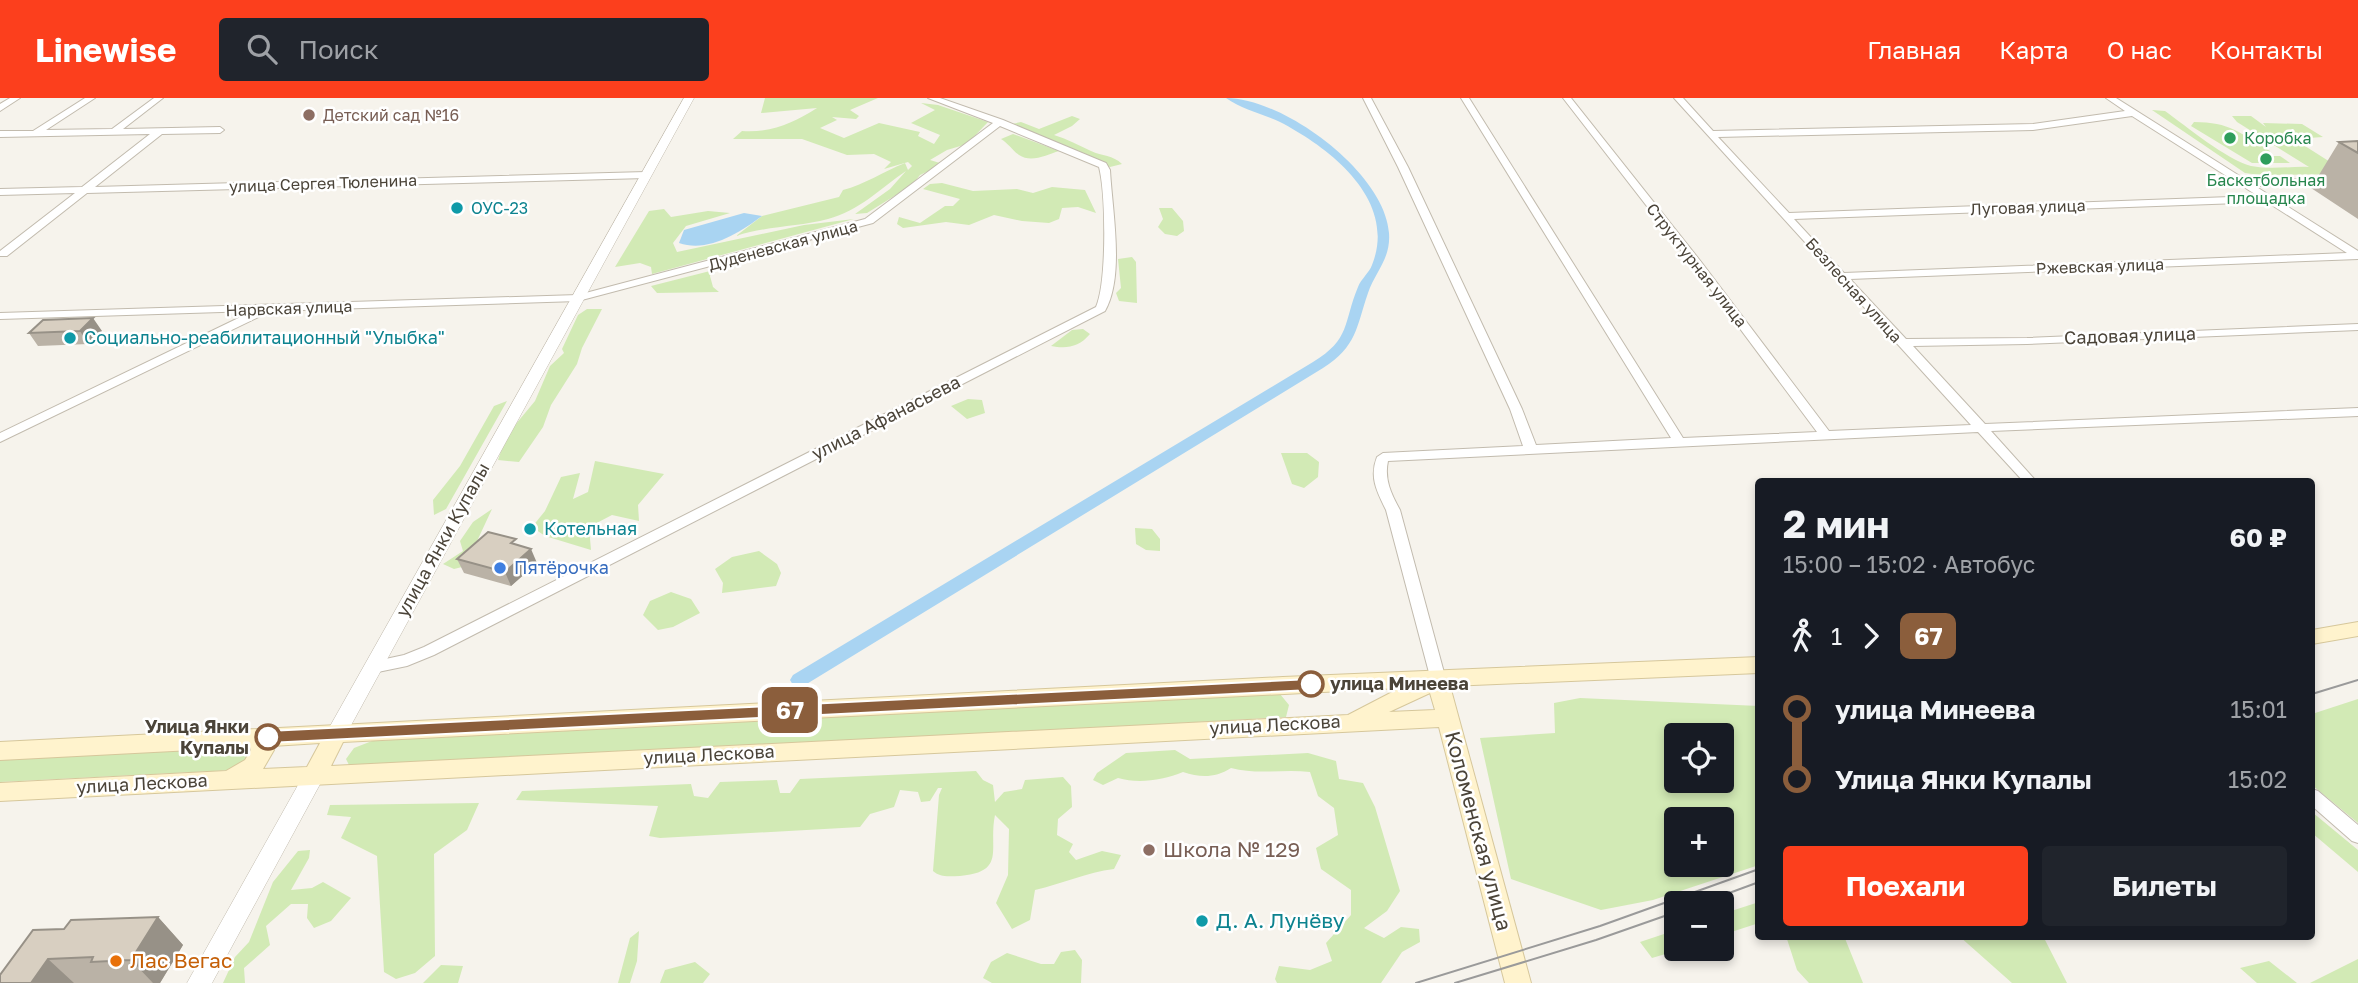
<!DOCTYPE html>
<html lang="ru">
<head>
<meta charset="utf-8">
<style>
	body { margin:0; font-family:"Golos Text",sans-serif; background:#20242c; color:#f1f3f6; height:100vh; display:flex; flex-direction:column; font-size:26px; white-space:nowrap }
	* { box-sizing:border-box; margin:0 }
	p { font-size:23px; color:#9ea1a6 }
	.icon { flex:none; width:38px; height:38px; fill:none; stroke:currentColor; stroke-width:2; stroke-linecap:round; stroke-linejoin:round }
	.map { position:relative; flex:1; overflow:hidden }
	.side { position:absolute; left:1755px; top:380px; width:560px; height:462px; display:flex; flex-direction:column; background:#171b24; border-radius:7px; box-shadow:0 4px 10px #0003 }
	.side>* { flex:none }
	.badge { padding:0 14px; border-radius:10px; font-size:24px; line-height:46px }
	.fabs { position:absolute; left:1664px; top:625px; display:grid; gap:14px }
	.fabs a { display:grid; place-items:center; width:70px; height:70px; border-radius:7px; background:#171b24; box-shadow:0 4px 10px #0003; font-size:35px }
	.map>.badge { position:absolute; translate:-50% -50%; box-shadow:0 0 0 4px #fff }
	.legs { display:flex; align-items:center; gap:10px; height:77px; padding:0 28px; font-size:23px }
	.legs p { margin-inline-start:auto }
	.headline { display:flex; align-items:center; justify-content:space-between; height:119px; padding:0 28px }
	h1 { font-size:38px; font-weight:700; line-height:52px }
	.cta { display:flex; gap:14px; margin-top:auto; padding:14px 28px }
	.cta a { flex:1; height:80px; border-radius:7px; background:#fc3f1d; color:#fff; font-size:28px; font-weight:700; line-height:80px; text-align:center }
	.cta a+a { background:#20242c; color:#f1f3f6 }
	ul { padding:0 28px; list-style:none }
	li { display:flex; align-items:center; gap:24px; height:70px; font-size:26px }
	li i { display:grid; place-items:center; width:10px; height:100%; margin:0 9px; background:currentColor }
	li i::after { content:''; width:18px; height:18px; margin:-9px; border:5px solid; border-radius:50%; background:#171b24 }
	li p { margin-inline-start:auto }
	li:first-child i { background:linear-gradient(#0000 50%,currentColor 0) }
	li:last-child i { background:linear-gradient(currentColor 50%,#0000 0) }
	header { display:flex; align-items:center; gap:42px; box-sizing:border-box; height:98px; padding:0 35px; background:#fc3f1d; color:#fff }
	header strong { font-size:33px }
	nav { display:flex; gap:38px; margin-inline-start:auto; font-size:24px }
	.search { width:490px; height:63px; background:#20242c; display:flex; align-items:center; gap:18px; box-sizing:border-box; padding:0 24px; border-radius:7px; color:#9ea1a6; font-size:26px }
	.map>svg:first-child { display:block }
	.green { fill:#d2eab5; fill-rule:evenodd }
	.water { fill:#a9d4f2 }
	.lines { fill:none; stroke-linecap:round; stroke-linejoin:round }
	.canal { fill:#a9d4f2; fill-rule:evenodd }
	.minor-casing { stroke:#c2bbae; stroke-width:2 }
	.tertiary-casing { stroke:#c2bbae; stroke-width:1 }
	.secondary-casing { stroke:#d6c79b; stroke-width:2 }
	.minor { fill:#fff; fill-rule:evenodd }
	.tertiary { fill:#fff; fill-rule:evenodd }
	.secondary { fill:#fff3cd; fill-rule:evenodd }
	.tram { stroke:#9a9a9a; stroke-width:2 }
	.wall { fill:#bab2a6 }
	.shaded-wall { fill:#979187 }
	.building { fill:#d8cfc1; stroke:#979187; stroke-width:2 }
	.line-1 { fill:#8b5e3c; stroke:#fff; stroke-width:2 }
	.education-dot { fill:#8d6e63; stroke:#fff; stroke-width:2.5 }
	.leisure-dot { fill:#2e9e5b; stroke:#fff; stroke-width:2.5 }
	.culture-dot { fill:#0f9aa8; stroke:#fff; stroke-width:2.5 }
	.shop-dot { fill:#3f7fe0; stroke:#fff; stroke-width:2.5 }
	.stop-1-dot { fill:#fff; stroke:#8b5e3c; stroke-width:3.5 }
	.food-dot { fill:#e8710a; stroke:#fff; stroke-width:2.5 }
	.labels { text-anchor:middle; stroke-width:5; stroke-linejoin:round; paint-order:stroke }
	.far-education-label { font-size:16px; fill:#785e54; stroke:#fff; text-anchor:start }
	.far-leisure-label { font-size:16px; fill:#27864d; stroke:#fff; text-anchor:start }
	.far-street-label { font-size:16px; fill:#4b4439; stroke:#fff }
	.far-culture-label { font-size:16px; fill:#0d838f; stroke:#fff; text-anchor:start }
	.street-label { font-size:18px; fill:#4b4439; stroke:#fff }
	.culture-label { font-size:18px; fill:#0d838f; stroke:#fff; text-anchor:start }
	.shop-label { font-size:18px; fill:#366cbe; stroke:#fff; text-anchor:start }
	.stop-label { font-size:18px; font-weight:bold; fill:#4b4439; stroke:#fff; text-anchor:start }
	.near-street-label { font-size:21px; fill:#4b4439; stroke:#fff }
	.near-education-label { font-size:21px; fill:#785e54; stroke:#fff; text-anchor:start }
	.near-culture-label { font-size:21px; fill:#0d838f; stroke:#fff; text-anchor:start }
	.near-food-label { font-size:21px; fill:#c56008; stroke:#fff; text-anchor:start }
</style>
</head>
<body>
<header>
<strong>Linewise</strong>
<div class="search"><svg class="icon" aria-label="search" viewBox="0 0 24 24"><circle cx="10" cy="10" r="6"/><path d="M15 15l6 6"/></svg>Поиск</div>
<nav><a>Главная</a><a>Карта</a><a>О нас</a><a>Контакты</a></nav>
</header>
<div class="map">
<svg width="2358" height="885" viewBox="0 0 2358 885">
	<rect width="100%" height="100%" fill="#f6f3ec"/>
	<!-- green -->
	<path class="green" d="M765,0H878L850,12L859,18L856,21L832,19L837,22L820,30L844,40L879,25L920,34L918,38L934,46L940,37L911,25L935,12L921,5L938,7L988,24L967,46L947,52L930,62L943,66L920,77L912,87L867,115L855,116L890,91L906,73C881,90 859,113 828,121C798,129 766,128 736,138L762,118L839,99L843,92C864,87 884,73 905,65L908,72L912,68L908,64L884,71L891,64L874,56L847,57L802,41H733L742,33C772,35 793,25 817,10L761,15Z
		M2152,12L2165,13C2186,28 2227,62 2251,68C2271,72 2292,68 2309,69L2237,24L2232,18H2251L2266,29L2263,25L2302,26L2323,39L2294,41L2349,76L2259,77L2245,75Z
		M1072,18L1080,21L1072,28L1054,37C1067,41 1078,47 1091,53C1102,58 1113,57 1122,66L1110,69L1012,26L1021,24L1039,31Z
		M2194,24C2230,24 2240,35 2270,53L2269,58H2280L2290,65H2252L2191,28Z
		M1013,36L1059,53C1047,57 1031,65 1019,57C1012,52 1009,46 1001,41Z
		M942,85L973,93L1017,91L1033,95L1052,89L1085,92L1096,115L1078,109L1062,110L1059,121L1049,125L1022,123L994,117L969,127L946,124L903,130L897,126L899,119L920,125L945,108H953L960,101L923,91L930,86Z
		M1159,110H1172L1183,123L1184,133L1177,138L1165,136L1158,129L1163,121Z
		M664,111L671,119L708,113L730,115L686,128L673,145L677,154L804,127L854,121L652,176L651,169L640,165L615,169L649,113Z
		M1132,159L1136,164L1137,205L1119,203L1116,195L1121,190L1118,161Z
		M714,172L710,178L713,189L719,194L657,195L651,188Z
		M587,211H602L582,250L577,266L551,307L543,329L519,364L498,362L506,338L535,303L550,268L564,255L562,251L578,217Z
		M1083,231L1090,236C1079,249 1067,251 1051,248L1072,232Z
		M968,301L982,302L985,315L967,321L951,308Z
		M507,303L446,411L434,417L433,402L460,368L494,308Z
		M1281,355H1307L1319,364L1318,379L1304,390L1292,386Z
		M595,363L664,376L638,407L639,423L612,417L589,429L591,452L545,438L532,429L545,413L561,379L580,375L573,401L588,394Z
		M492,411L471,456L474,466L454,471L443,466L463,453L460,443L473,424Z
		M1135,430L1152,431L1160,441V453L1146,452L1136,446Z
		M759,453L777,466L781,475L776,488L722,495L723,485L715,471L732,459Z
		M671,494L691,501L700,515L673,529L658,532L643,517L650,503Z
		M1280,596L1289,607L1286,619L361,671L350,669L346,661L354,650L372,643Z
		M1580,600L1759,608V767L1653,802L1601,812L1511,781L1480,640L1555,635L1554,605ZM1722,637V682H1676V637ZM1676,721H1722V766H1676Z
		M2358,601V725L2312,687V616Z
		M254,649L255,659L233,672L0,684V660Z
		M1175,652L1190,661L1308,655L1336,663L1339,681L1363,685L1375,709L1400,793L1387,813L1364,830L1384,840L1401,829L1419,831L1420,844L1402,854L1381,885H1277L1275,881L1279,868L1310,872L1332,863L1326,845L1351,817V792L1321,771L1316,750L1338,737L1334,710L1318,698L1310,674C1283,671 1256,677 1231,670C1215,680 1201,680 1183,674C1163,682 1139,686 1118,680L1103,687L1093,682L1097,675L1126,655Z
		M976,673L983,682L993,687L995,704L1004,694L1022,691L1025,682L1063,679L1071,688L1072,709L1058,721L1057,737L1073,746L1069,754L1076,762L1102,753L1121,757L1114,771C1087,774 1062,786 1035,792L1030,822L1012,831L996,805L1008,777L1009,731L995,717C988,751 1007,774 960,778C949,778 941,780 933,773L939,697L942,690H938L930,703L921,704L918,694L900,692L894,709L870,716L860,729L660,740L649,738L658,708L516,702L522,693L691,686L694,698L708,700L720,684L777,682L780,695H790L800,681Z
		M479,705L467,732L434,756L435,858L415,875L396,881L384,874L377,758L341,740L351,719L327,717L330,707Z
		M2312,714L2358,752V774L2312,735Z
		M310,752L309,760L291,792L312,790L323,784L351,800L331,823L314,830L307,820L308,806H291L266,828L270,847L244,870L245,885H223L235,859L249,844L273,784L298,753Z
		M1759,804V825L1722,837V816Z
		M1676,832V850L1682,851L1652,860L1640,844Z
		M639,833L637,863L630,885H618L630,840Z
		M1786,838H1844L1863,885H1809L1797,872Z
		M1959,838H2043L2067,885H2012Z
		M1075,852L1082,862L1081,885H992L983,880L991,864L1007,855L1041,866H1054L1061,854Z
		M2358,861V885H2310Z
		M2269,863L2297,885H2257L2240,870Z
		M695,864L710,876L703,885H660L665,872Z
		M441,867L463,868L458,885H423Z"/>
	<!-- water -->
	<path class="water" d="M744,115L762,118C739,135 708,155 679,145L684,132Z"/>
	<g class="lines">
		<!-- canal -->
		<path class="canal" d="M1226,0C1284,0 1385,75 1389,135C1391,161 1375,174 1368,195C1356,230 1357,248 1323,270L805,587H793L790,582L793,577L1313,264C1351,241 1343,225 1358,189C1361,181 1369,175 1372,167C1398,102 1330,50 1280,24C1263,16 1241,11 1226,0Z"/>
		<defs>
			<path id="minor" d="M10,0H20L0,13V6Z
				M85,0H95L46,32L112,31L154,0H163L123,31L220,29L224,32L220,35L162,36L95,89L646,74L651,77L646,80L87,95L7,158H0V153L75,95L0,97V91L82,89L150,36L0,39V33H33Z
				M928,0H940L1003,22L1106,65L1110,72C1112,112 1125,178 1105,213L434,557L407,568L373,575L367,573L365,569L367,565L404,557L424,549L1096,209C1107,184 1106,96 1099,69L1000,28L873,125L578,203L271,213L0,344V335L253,213L0,221V215L578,197L865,121L993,25Z
				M1363,0H1371L1408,69L1522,311L1536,347L1671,340L1461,0H1469L1683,340L1817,334L1694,169L1563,0H1571L1702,165L1829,333L1971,327L1674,0H1683L1713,33L2033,26L2125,13L2106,0H2116L2246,82L2358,80V86L2255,88L2358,153V161L1850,181L1906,241L2027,240L2358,226V232L2027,246L1913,248L1985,326L2358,310V318L1991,333L2036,383H2023L1978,334L1388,363C1384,381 1391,396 1400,412L1446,582L1444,586H1432L1386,412C1377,394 1369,379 1377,359L1383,355L1523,348L1510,311L1398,69ZM2132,18L2258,98L1789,115L1718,39L2033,32ZM2267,104L2347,155L1844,175L1794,121Z
				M2312,691L2318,693L2358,727V745L2352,743L2312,708Z"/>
			<path id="tertiary" d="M684,0H694L343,642L336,644L329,642L326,636L329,630Z
				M314,669L321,671L325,677L212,885H187L307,671Z"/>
			<path id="secondary" d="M2358,524V538L2312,546V532Z
				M1759,559V575L1450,588L1531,885H1505L1439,629L0,703V685L226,673L245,662L251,652L250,649L0,662V644L1283,579ZM1400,590L1348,617L331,668L343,644ZM1430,595L1435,612L1389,614ZM320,645L307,669L263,671L274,652L272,648Z"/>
		</defs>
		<!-- minor casing -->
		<use href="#minor" class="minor-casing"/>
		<!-- tertiary casing -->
		<use href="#tertiary" class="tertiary-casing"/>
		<!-- secondary casing -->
		<use href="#secondary" class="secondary-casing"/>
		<!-- minor -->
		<use href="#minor" class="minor"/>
		<!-- tertiary -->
		<use href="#tertiary" class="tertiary"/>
		<!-- secondary -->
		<use href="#secondary" class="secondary"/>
		<!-- tram -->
		<path class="tram" d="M2312,596L2358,582
			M1702,805L1759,784
			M1416,885L1600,828L1759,771
			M1455,885L1596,842L1676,814"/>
	</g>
	<!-- wall -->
	<path class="wall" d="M2358,43V121L2311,90L2339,44Z
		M43,222L102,233L88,246L38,248L29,235Z
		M518,447L537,465L511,488L464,475L457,461Z
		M158,819L183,847L160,885H0L64,831Z"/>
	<!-- shaded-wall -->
	<path class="shaded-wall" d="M93,220L102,233L88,246L80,233Z
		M531,451L537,465L511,488L505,474Z
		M158,819L183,847L160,885H153L131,862Z
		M48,861L74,885H31Z"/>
	<!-- building -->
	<path class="building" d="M2358,43V55L2339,44Z
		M93,220L80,233L29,235L43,222Z
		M488,434L516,441L511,445L531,451L505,474L457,461Z
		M158,819L131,862L91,864L93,859L48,861L31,885H0V877L33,832L64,831L71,822Z"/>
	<!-- line-1 -->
	<path class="line-1" d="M1311,581L1319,586L1311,592L268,645L260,639L268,633Z"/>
	<!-- markers -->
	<g class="education-dot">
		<circle cx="309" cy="17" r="7"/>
		<circle cx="1149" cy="752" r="7"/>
	</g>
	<g class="leisure-dot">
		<circle cx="2230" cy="40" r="7"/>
		<circle cx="2266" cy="61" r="7"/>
	</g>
	<g class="culture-dot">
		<circle cx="457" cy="110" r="7"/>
		<circle cx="70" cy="240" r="7"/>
		<circle cx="530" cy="431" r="7"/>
		<circle cx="1202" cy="823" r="7"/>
	</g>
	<circle class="shop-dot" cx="500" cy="470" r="7"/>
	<g class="stop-1-dot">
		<circle cx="1311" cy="586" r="12"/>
		<circle cx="268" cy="639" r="12"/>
	</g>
	<circle class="food-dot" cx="116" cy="863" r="7"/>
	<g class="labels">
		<!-- far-education labels -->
		<g class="far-education-label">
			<text x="323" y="23">Детский сад №16</text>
		</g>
		<!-- far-leisure labels -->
		<g class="far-leisure-label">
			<text x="2244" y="46">Коробка</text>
			<text x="2266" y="88" text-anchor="middle">Баскетбольная<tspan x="2266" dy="18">площадка</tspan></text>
		</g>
		<!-- far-street labels -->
		<g class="far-street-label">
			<text transform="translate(323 85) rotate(-2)" y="6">улица Сергея Тюленина</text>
			<text transform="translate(2028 109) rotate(-2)" y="6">Луговая улица</text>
			<text transform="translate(783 147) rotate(-15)" y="6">Дуденевская улица</text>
			<text transform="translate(1697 167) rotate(52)" y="6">Структурная улица</text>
			<text transform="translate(2100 168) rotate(-2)" y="6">Ржевская улица</text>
			<text transform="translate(1854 192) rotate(48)" y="6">Безлесная улица</text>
			<text transform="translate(289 210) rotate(-2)" y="6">Нарвская улица</text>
		</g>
		<!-- far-culture labels -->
		<g class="far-culture-label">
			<text x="471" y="116">ОУС-23</text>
		</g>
		<!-- street labels -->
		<g class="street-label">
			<text transform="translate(2130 238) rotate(-2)" y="6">Садовая улица</text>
			<text transform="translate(886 320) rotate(-27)" y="6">улица Афанасьева</text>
			<text transform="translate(443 442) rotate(-61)" y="6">улица Янки Купалы</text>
			<text transform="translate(1275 627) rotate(-3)" y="6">улица Лескова</text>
			<text transform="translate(709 657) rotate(-3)" y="6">улица Лескова</text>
			<text transform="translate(142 686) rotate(-3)" y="6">улица Лескова</text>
		</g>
		<!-- culture labels -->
		<g class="culture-label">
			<text x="84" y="246">Социально-реабилитационный "Улыбка"</text>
			<text x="544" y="437">Котельная</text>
		</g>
		<!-- shop labels -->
		<g class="shop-label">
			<text x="514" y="476">Пятёрочка</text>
		</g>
		<!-- stop labels -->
		<g class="stop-label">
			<text x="1330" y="592">улица Минеева</text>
			<text x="249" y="635" text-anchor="end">Улица Янки<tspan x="249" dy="21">Купалы</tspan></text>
		</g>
		<!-- near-street labels -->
		<g class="near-street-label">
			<text transform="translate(1478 733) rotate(75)" y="7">Коломенская улица</text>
		</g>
		<!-- near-education labels -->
		<g class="near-education-label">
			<text x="1163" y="759">Школа № 129</text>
		</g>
		<!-- near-culture labels -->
		<g class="near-culture-label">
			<text x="1216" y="830">Д. А. Лунёву</text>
		</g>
		<!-- near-food labels -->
		<g class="near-food-label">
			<text x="130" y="870">Лас Вегас</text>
		</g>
	</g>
</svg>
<div class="fabs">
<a><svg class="icon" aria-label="locate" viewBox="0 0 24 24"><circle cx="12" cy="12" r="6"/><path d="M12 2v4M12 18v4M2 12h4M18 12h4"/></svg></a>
<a>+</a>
<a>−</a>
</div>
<b class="badge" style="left:790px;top:612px;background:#8b5e3c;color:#fff">67</b>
<section class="side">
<div class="headline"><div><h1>2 мин</h1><p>15:00 – 15:02 · Автобус</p></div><b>60 ₽</b></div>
<div class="legs"><svg class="icon" aria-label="walk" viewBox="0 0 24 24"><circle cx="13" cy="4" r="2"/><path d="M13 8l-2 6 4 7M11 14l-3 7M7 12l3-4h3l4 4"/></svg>1<svg class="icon" aria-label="forward" viewBox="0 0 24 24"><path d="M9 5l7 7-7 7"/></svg><b class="badge" style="background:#8b5e3c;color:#fff">67</b></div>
<ul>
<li><i style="color:#8b5e3c"></i><b>улица Минеева</b><p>15:01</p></li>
<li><i style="color:#8b5e3c"></i><b>Улица Янки Купалы</b><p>15:02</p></li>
</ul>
<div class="cta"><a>Поехали</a><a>Билеты</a></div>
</section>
</div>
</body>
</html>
